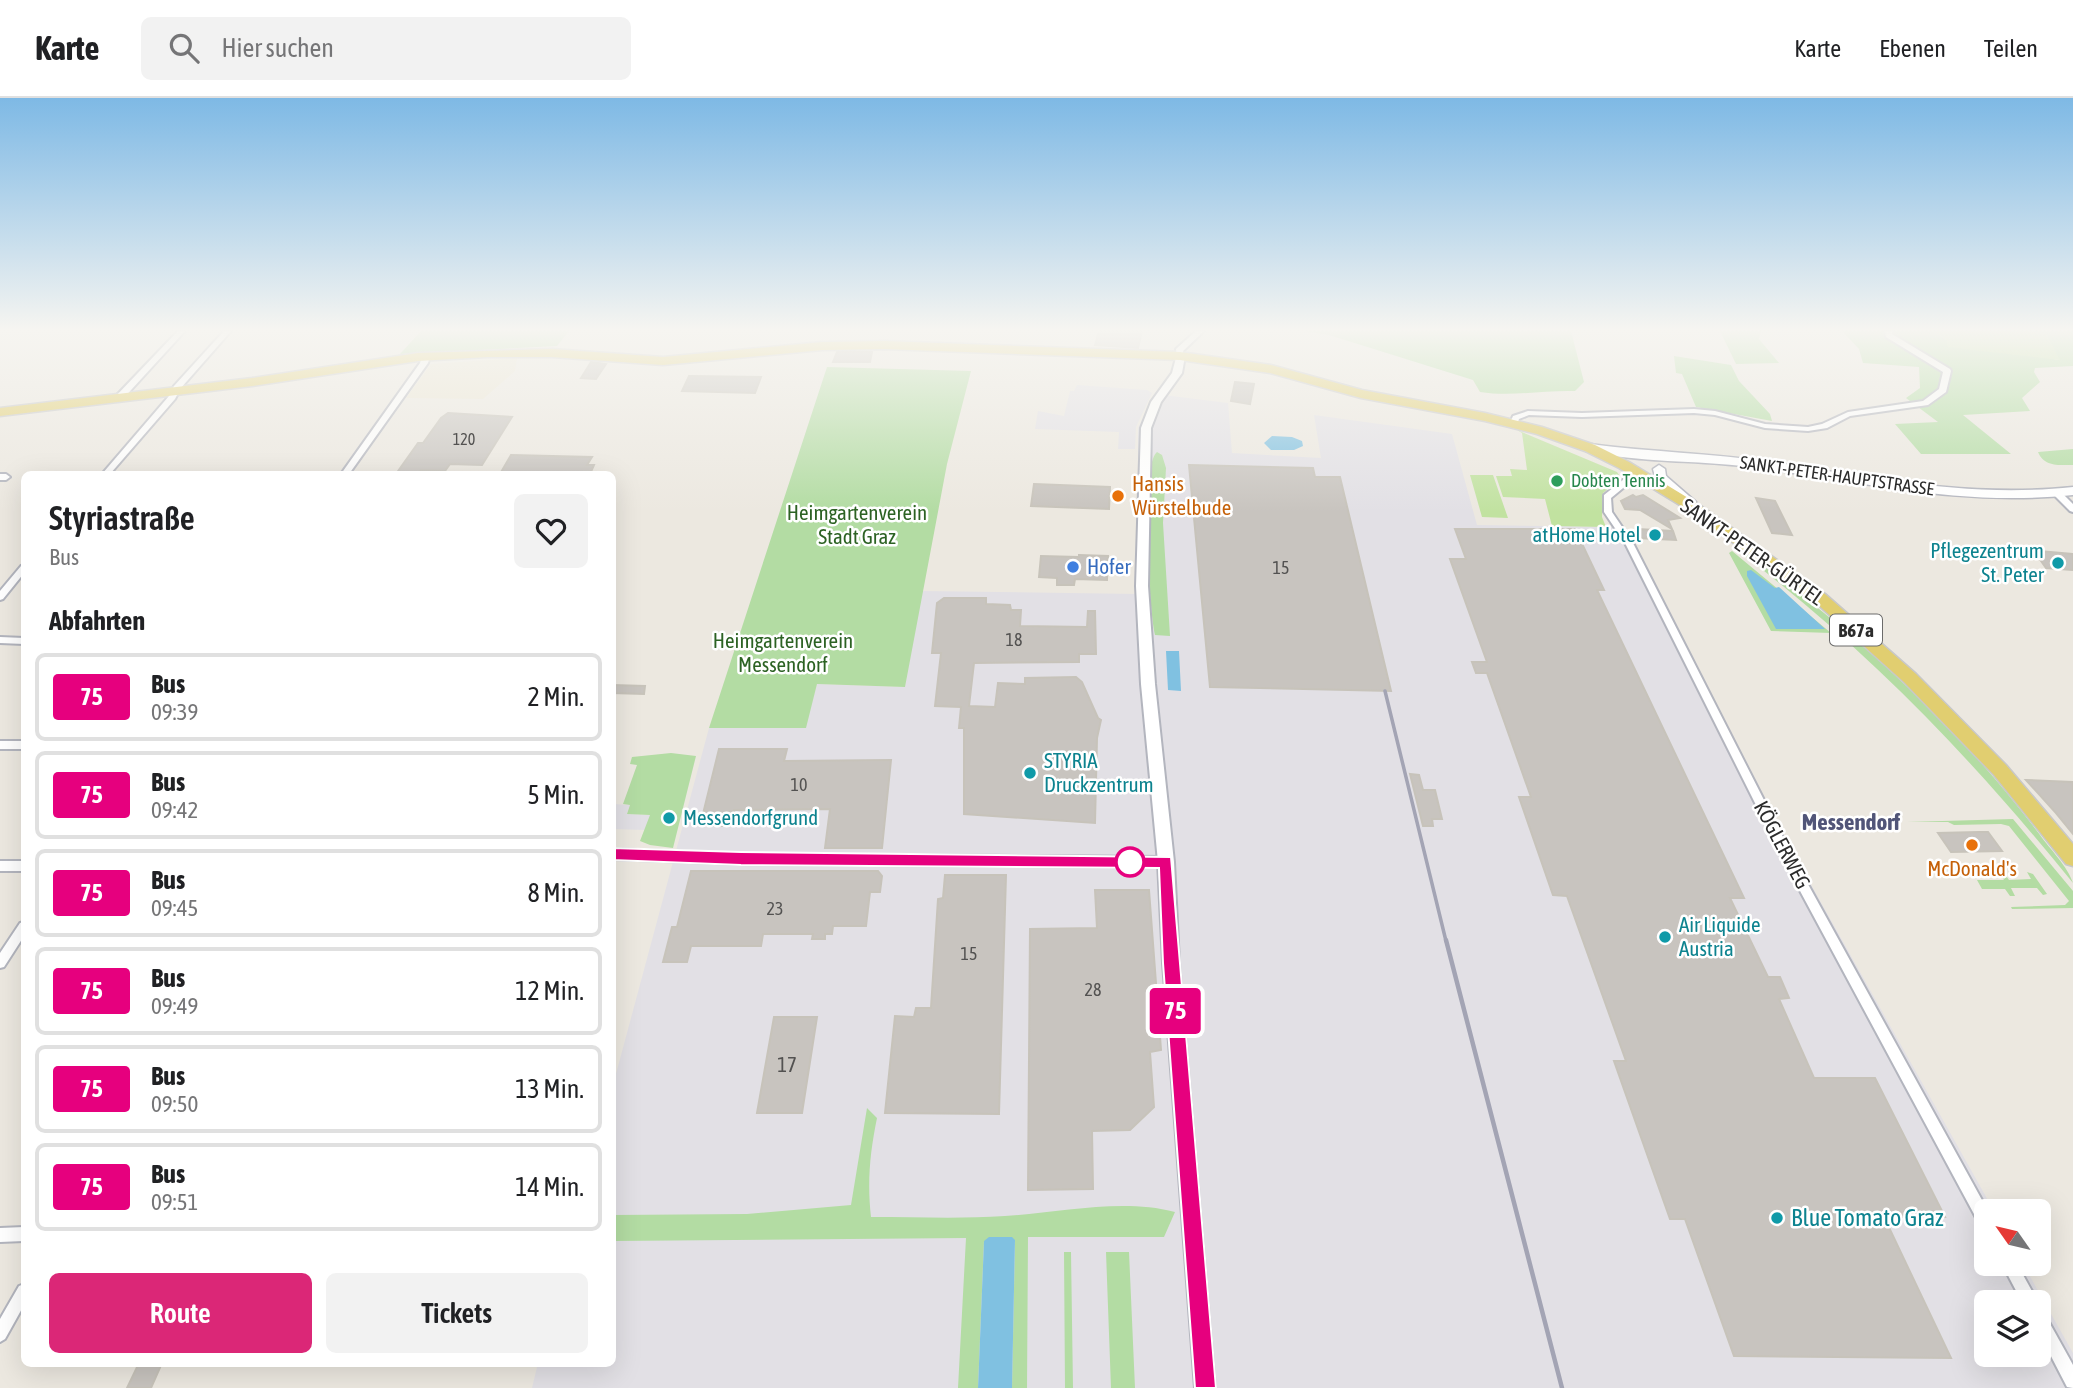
<!DOCTYPE html>
<html lang="de">
<head>
<meta charset="utf-8">
<style>
	body { margin:0; font-family:"Asap Condensed",sans-serif; background:#f2f2f2; color:#202124; height:100vh; display:flex; flex-direction:column; font-size:26px; white-space:nowrap }
	* { box-sizing:border-box; margin:0 }
	p { font-size:23px; color:#757577 }
	.icon { flex:none; width:38px; height:38px; fill:none; stroke:currentColor; stroke-width:2; stroke-linecap:round; stroke-linejoin:round }
	.map { position:relative; flex:1; overflow:hidden }
	.details { position:absolute; left:21px; top:373px; width:595px; height:896px; display:flex; flex-direction:column; background:#fff; border-radius:10px; box-shadow:0 7px 28px #0002 }
	.details>* { flex:none }
	.badge { padding:0 14px; border-radius:5px; font-size:24px; line-height:46px }
	.needle { width:46px; rotate:304deg }
	.fabs { position:absolute; left:1974px; top:1101px; display:grid; gap:14px }
	.fabs a { display:grid; place-items:center; width:77px; height:77px; border-radius:10px; background:#fff; box-shadow:0 7px 28px #0002; font-size:35px }
	.map>.badge { position:absolute; translate:-50% -50%; box-shadow:0 0 0 4px #fff }
	h2 { padding:0 28px; font-size:26px; line-height:63px }
	.round { display:grid; place-items:center; flex:none; width:74px; height:74px; border-radius:10px; background:#f2f2f2 }
	.headline { display:flex; align-items:center; justify-content:space-between; height:119px; padding:0 28px }
	h1 { font-size:33px; font-weight:600; line-height:52px }
	.button { display:flex; gap:14px; margin-top:auto; padding:14px 28px }
	.button a { flex:1; height:80px; border-radius:10px; background:#db2777; color:#fff; font-size:28px; font-weight:600; line-height:80px; text-align:center }
	.button a+a { background:#f2f2f2; color:#202124 }
	ul { padding:0; list-style:none }
	li { display:flex; align-items:center; gap:21px; height:88px; margin:0 14px 10px; padding:0 14px; border:4px solid #e0e0e0; border-radius:10px }
	li div { flex:1 }
	li b { display:block; font-size:26px }
	li em { font-style:normal }
	li .badge { min-width:77px; font-weight:700; text-align:center }
	header { display:flex; align-items:center; gap:42px; box-sizing:border-box; height:98px; padding:0 35px; background:#fff; border-bottom:2px solid #e0e0e0 }
	header strong { font-size:33px }
	nav { display:flex; gap:38px; margin-inline-start:auto; font-size:24px }
	.search { width:490px; height:63px; background:#f2f2f2; display:flex; align-items:center; gap:18px; box-sizing:border-box; padding:0 24px; border-radius:10px; color:#757577; font-size:26px }
	.map>svg:first-child { display:block }
	.industrial { fill:#e2e0e5; fill-rule:evenodd }
	.education { fill:#ebe5d2 }
	.green { fill:#b3dca3 }
	.pitch { fill:#c1e2a0 }
	.water { fill:#80c1e1 }
	.building { fill:#c8c4bf; stroke:#c7c3ba; stroke-width:2 }
	.lines { fill:none; stroke-linecap:round; stroke-linejoin:round }
	.minor-casing { stroke:#b3b5be; stroke-width:4 }
	.tertiary-casing { stroke:#b3b5be; stroke-width:4 }
	.secondary-casing { stroke:#b3b5be; stroke-width:3 }
	.primary-casing { stroke:#c8c8c8; stroke-width:3 }
	.minor { fill:#fff; fill-rule:evenodd }
	.tertiary { fill:#fff; fill-rule:evenodd }
	.secondary { fill:#fff; fill-rule:evenodd }
	.primary { fill:#e1ce70; fill-rule:evenodd }
	.rail-far1 { stroke:#a3a4b4; stroke-width:3.5 }
	.rail { stroke:#a3a4b4; stroke-width:4.5 }
	.line { fill:#e6007e; stroke:#fff; stroke-width:2 }
	.leisure-dot { fill:#2e9e5b; stroke:#fff; stroke-width:2.5 }
	.food-dot { fill:#e8710a; stroke:#fff; stroke-width:2.5 }
	.culture-dot { fill:#0f9aa8; stroke:#fff; stroke-width:2.5 }
	.shop-dot { fill:#3f7fe0; stroke:#fff; stroke-width:2.5 }
	.stop-dot { fill:#fff; stroke:#e6007e; stroke-width:3.5 }
	.labels { text-anchor:middle; stroke-width:5; stroke-linejoin:round; paint-order:stroke }
	.far-number-label { font-size:16px; fill:#535251 }
	.far-street-label { font-size:18px; fill:#2c2c2c; stroke:#fff }
	.far-leisure-label { font-size:18px; fill:#27864d; stroke:#fff; text-anchor:start }
	.number-label { font-size:18px; fill:#535251 }
	.shield { fill:#fff; stroke:#6b6b6b; stroke-width:2 }
	.shield-label { font-size:19px; font-weight:bold; fill:#2c2c2c }
	.food-label { font-size:21px; fill:#c56008; stroke:#fff; text-anchor:start }
	.park-label { font-size:21px; fill:#2c6223; stroke:#fff }
	.culture-label { font-size:21px; fill:#0d838f; stroke:#fff; text-anchor:start }
	.street-label { font-size:21px; fill:#2c2c2c; stroke:#fff }
	.shop-label { font-size:21px; fill:#366cbe; stroke:#fff; text-anchor:start }
	.near-number-label { font-size:21px; fill:#535251 }
	.neighbourhood-label { font-size:23px; font-weight:bold; fill:#515578; stroke:#fff }
	.near-culture-label { font-size:24px; fill:#0d838f; stroke:#fff; text-anchor:start }
</style>
</head>
<body>
<header>
<strong>Karte</strong>
<div class="search"><svg class="icon" aria-label="search" viewBox="0 0 24 24"><circle cx="10" cy="10" r="6"/><path d="M15 15l6 6"/></svg>Hier suchen</div>
<nav><a>Karte</a><a>Ebenen</a><a>Teilen</a></nav>
</header>
<div class="map">
<svg width="2073" height="1290" viewBox="0 0 2073 1290">
	<rect width="100%" height="100%" fill="#ece8e0"/>
	<!-- industrial -->
	<path class="industrial" d="M1077,287L1147,292L1152,295L1136,329L1135,351H1118L1119,334L1035,331L1038,313L1064,318L1070,293H1074Z
		M1155,296L1228,305L1232,355L1321,360L1314,317L1452,336L1477,427L1625,429L1763,701L1994,1113H1986V1166H2023L2073,1255V1290H532L538,1265H612L613,987L709,630H805L817,586L905,589L921,493L1138,496V330ZM1986,1204H2039V1256H1986Z
		M613,706L630,707L627,716L651,717L645,732L613,731Z"/>
	<!-- education -->
	<path class="education" d="M517,260L515,273L483,301L406,300L431,266Z"/>
	<!-- green -->
	<path class="green" d="M421,233H569L557,248L400,256Z
		M1304,233H1571L1584,284L1575,293C1543,292 1511,299 1480,294L1473,282L1329,237Z
		M1761,233L1759,241L1779,265L1736,266L1720,233Z
		M1842,233H1933L1946,242L2059,262L2046,236L2029,233H2073V268L2035,270L2034,274L2040,284L2022,300L2030,313L1963,317L2011,356H1921L1895,326L1938,324L1906,300L1920,290L1919,269L1863,265L1859,251Z
		M1674,258L1731,267L1739,283L1770,316L1772,323L1696,309L1682,276L1676,275Z
		M827,269L971,273L947,366L905,589L817,586L806,630H709Z
		M2073,351V367C2059,367 2044,369 2038,354Z
		M1157,354L1162,357L1166,370L1163,425L1170,538L1155,537C1149,511 1140,368 1157,354Z
		M1740,449C1851,532 1956,625 2040,737C2050,751 2068,769 2073,785C1970,658 1866,550 1736,451Z
		M1732,453L1831,535L1771,533L1729,455Z
		M671,655L696,658L673,750L650,747L640,743L650,717L627,716L630,707L623,706L637,667L630,666L632,659Z
		M2013,721L2073,793V810L2012,811L2011,809L2065,807L2069,803L2009,728L2001,726L1954,727L1948,724H1907Z
		M2027,774L2033,776L2047,796L2043,797L2037,790H2011L2015,798H2010L2005,791H1982L1977,782H2004L1999,775H2004L2009,782L2031,781Z
		M867,1010L877,1020C870,1054 867,1084 871,1119C916,1119 961,1121 1005,1118C1060,1115 1120,1100 1175,1114L1164,1139H1028L1027,1290H1012L1015,1142L984,1143L978,1290H958L966,1140L613,1143L612,1117L747,1116L851,1107Z
		M1064,1154H1071L1073,1290H1065Z
		M1106,1154H1129L1135,1290H1111Z"/>
	<!-- pitch -->
	<path class="pitch" d="M2029,233L2046,236L2060,262L1948,249L1946,242L1933,233Z
		M1517,332L1617,374L1621,380L1603,395L1602,419L1606,429L1552,428L1545,401L1503,399L1496,378H1512L1510,371L1527,372L1522,335Z
		M1470,377H1493L1508,420L1482,419Z"/>
	<!-- water -->
	<path class="water" d="M1272,338L1292,339L1302,343L1303,348L1294,352H1271L1264,345Z
		M1751,472L1775,490L1779,489L1825,531H1776L1747,478V473Z
		M1166,553H1179L1181,593L1168,592Z
		M989,1139H1012L1015,1142L1012,1290H978L984,1143Z"/>
	<!-- building -->
	<path class="building" d="M1099,233H1142L1138,250L1095,247Z
		M837,254H872L870,264H833Z
		M591,264L606,266L596,281L581,280Z
		M689,278L761,279L755,295L682,293Z
		M1235,284L1254,286L1250,306L1231,303Z
		M448,315L512,319L482,367L450,366L445,373L421,372L418,376H396L418,345H423L441,320Z
		M511,357L592,359L587,367H594L590,376H500Z
		M1189,367L1313,370L1315,379H1340L1391,593L1210,589Z
		M1034,386L1110,389L1109,411L1031,408Z
		M1633,397L1636,399L1643,397L1680,420L1668,422L1672,431L1640,412L1625,411L1621,403Z
		M1756,400L1775,403L1792,437L1772,435Z
		M1455,431H1575L1604,492H1597L1744,800H1730L1768,879H1780L1789,900L1779,901L1814,980H1875L1945,1119H1884L1951,1260L1734,1258L1685,1121H1670L1614,963H1626L1567,798L1553,797L1519,699H1531L1487,575H1476L1472,564H1487L1450,461H1466Z
		M1637,431L1673,433L1676,442L1636,440Z
		M2039,453L2073,456V472L2046,470L2039,460L2042,458Z
		M1079,457L1108,458L1107,482L1075,481L1074,487H1057V480L1039,479L1041,458L1079,459Z
		M944,500H986V506L1010,507L1011,512H1021L1020,528L1087,529L1088,513H1095L1096,556H1079V564L974,565L969,608L995,609L998,585L1025,586V580L1076,579L1082,584L1098,620L1101,622L1097,640L1095,725L964,716V630H959L961,609L935,608L941,555H932L937,505Z
		M612,587L645,588L644,596L612,595Z
		M719,651H787L784,663L891,662L882,750H825L830,711L734,712L731,728H700Z
		M1410,676L1419,677L1423,692H1435L1442,721H1432L1433,728H1423Z
		M2026,682L2073,684V736L2056,715Z
		M1979,734H1988L2002,753L1951,754L1938,735Z
		M691,773H878L882,778L880,794H870L866,828H833L832,836H825V841H812L813,836H763L761,848H691L687,864H663L672,829H677Z
		M945,777H1006L999,1016L885,1015L895,918L914,919L916,910H931L938,801L943,800Z
		M1095,792H1149L1161,952L1150,954L1154,1009L1130,1032L1092,1033L1093,1091L1028,1092L1030,831L1097,830Z
		M774,919H817L802,1015H757Z
		M139,1265H162L151,1290H127Z"/>
	<g class="lines">
		<defs>
			<path id="minor" d="M178,233H185L121,303H115V299Z
				M224,233H231L180,291L175,301L110,376H102L169,298L174,288Z
				M1196,233H1204L1183,253V260H1177L1176,251Z
				M1885,233H1892V236L1950,271L1951,273L1946,294L1928,307L1850,318L1827,330L1808,333L1765,330L1715,317L1694,315L1582,319L1529,317L1519,321L1517,327H1514L1510,325L1513,318L1528,313L1582,315L1694,311L1715,313L1765,326L1808,329L1822,326L1848,314L1923,303L1939,291L1943,274L1886,239Z
				M423,256L430,258L428,265L349,376H341L420,265Z
				M1633,374H1636L1640,376L1611,400L1612,414L1633,445L1793,759L1988,1113H1986V1131L1981,1129L1785,765L1625,445L1604,414V397Z
				M0,376H6L10,379L6,382H0Z
				M2057,392L2060,393L2073,406V414L2070,413L2054,397L2053,395Z
				M24,467V475L3,501L0,502V493L21,468Z
				M0,539L24,540V546L0,545Z
				M0,643H24V651H0Z
				M612,751L741,756L1166,759L1170,761L1172,764L1170,767L1166,769L741,766L612,761Z
				M0,763H24V773H0Z
				M24,824V838L4,869L0,870V855L20,825Z
				M24,1129V1143L0,1144V1130Z
				M2002,1166H2017L2038,1204H2022Z
				M24,1186V1207L5,1241L0,1244V1221L19,1188Z
				M2039,1213L2044,1215L2073,1267V1290L2067,1289L2039,1235Z"/>
			<path id="tertiary" d="M1177,256L1185,258L1182,275L1161,304L1151,330L1148,488L1155,586L1174,764L1179,865L1215,1290H1195L1163,865L1158,764L1141,586L1136,488L1141,330L1151,304L1172,275Z"/>
			<path id="secondary" d="M1590,346C1650,354 1711,355 1771,364C1874,380 1968,400 2073,389V397C1956,409 1864,383 1750,369C1696,362 1639,365 1586,353L1584,350Z
				M1659,367L1665,371L1666,378L1696,404V410H1686L1656,382L1653,371Z"/>
			<path id="primary" d="M885,243L1180,254L1271,267L1362,292L1485,315L1542,329L1595,347L1629,364L1698,406L1825,496L1916,576L2006,667L2073,746V768L2066,766L1994,677L1904,584L1815,504L1688,412L1619,370L1585,353L1537,336L1485,323L1361,300L1270,275L1180,262L885,251L822,252L663,267L552,259H487L418,263L252,288L0,318V310L252,280L418,255L552,251L663,259L822,244Z"/>
		</defs>
		<!-- minor casing -->
		<use href="#minor" class="minor-casing"/>
		<!-- tertiary casing -->
		<use href="#tertiary" class="tertiary-casing"/>
		<!-- secondary casing -->
		<use href="#secondary" class="secondary-casing"/>
		<!-- primary casing -->
		<use href="#primary" class="primary-casing"/>
		<!-- minor -->
		<use href="#minor" class="minor"/>
		<!-- tertiary -->
		<use href="#tertiary" class="tertiary"/>
		<!-- secondary -->
		<use href="#secondary" class="secondary"/>
		<!-- primary -->
		<use href="#primary" class="primary"/>
		<!-- rail-far1 -->
		<path class="rail-far1" d="M1385,593L1446,843"/>
		<!-- rail -->
		<path class="rail" d="M1446,842L1562,1290"/>
	</g>
	<!-- sky -->
	<linearGradient id="sky" x2="0" y2="1"><stop stop-color="#7eb9e5"/><stop offset="0.56" stop-color="#f6f5f1"/><stop offset="1" stop-color="#f6f5f1" stop-opacity="0"/></linearGradient>
	<rect width="2073" height="414" fill="url(#sky)"/>
	<!-- line -->
	<path class="line" d="M612,750L741,754L1171,759L1216,1290H1195L1163,865L1159,770L741,767L612,762L605,756Z"/>
	<!-- markers -->
	<circle class="leisure-dot" cx="1557" cy="383" r="7"/>
	<g class="food-dot">
		<circle cx="1118" cy="398" r="7"/>
		<circle cx="1972" cy="747" r="7"/>
	</g>
	<g class="culture-dot">
		<circle cx="1655" cy="437" r="7"/>
		<circle cx="2058" cy="465" r="7"/>
		<circle cx="1030" cy="675" r="7"/>
		<circle cx="669" cy="720" r="7"/>
		<circle cx="1665" cy="839" r="7"/>
		<circle cx="1777" cy="1120" r="7"/>
	</g>
	<circle class="shop-dot" cx="1073" cy="469" r="7"/>
	<circle class="stop-dot" cx="1130" cy="764" r="14"/>
	<g class="labels">
		<!-- far-number labels -->
		<g class="far-number-label">
			<text x="464" y="347">120</text>
		</g>
		<!-- far-street labels -->
		<g class="far-street-label">
			<text transform="translate(1837 378) rotate(8)" y="6">SANKT-PETER-HAUPTSTRASSE</text>
		</g>
		<!-- far-leisure labels -->
		<g class="far-leisure-label">
			<text x="1571" y="389">Dobten Tennis</text>
		</g>
		<!-- number labels -->
		<g class="number-label">
			<text x="1281" y="476">15</text>
			<text x="1014" y="548">18</text>
			<text x="799" y="693">10</text>
			<text x="775" y="817">23</text>
			<text x="969" y="862">15</text>
			<text x="1093" y="898">28</text>
		</g>
		<!-- shield labels -->
		<rect class="shield" x="1830" y="516.5" width="52" height="31" rx="5"/>
		<g class="shield-label">
			<text x="1856" y="539">B67a</text>
		</g>
		<!-- food labels -->
		<g class="food-label">
			<text x="1132" y="393">Hansis<tspan x="1132" dy="24">Würstelbude</tspan></text>
			<text x="1972" y="778" text-anchor="middle">McDonald's</text>
		</g>
		<!-- park labels -->
		<g class="park-label">
			<text x="857" y="422">Heimgartenverein<tspan x="857" dy="24">Stadt Graz</tspan></text>
			<text x="783" y="550">Heimgartenverein<tspan x="783" dy="24">Messendorf</tspan></text>
		</g>
		<!-- culture labels -->
		<g class="culture-label">
			<text x="1641" y="444" text-anchor="end">atHome Hotel</text>
			<text x="2044" y="460" text-anchor="end">Pflegezentrum<tspan x="2044" dy="24">St. Peter</tspan></text>
			<text x="1044" y="670">STYRIA<tspan x="1044" dy="24">Druckzentrum</tspan></text>
			<text x="683" y="727">Messendorfgrund</text>
			<text x="1679" y="834">Air Liquide<tspan x="1679" dy="24">Austria</tspan></text>
		</g>
		<!-- street labels -->
		<g class="street-label">
			<text transform="translate(1752 454) rotate(35)" y="7">SANKT-PETER-GÜRTEL</text>
			<text transform="translate(1782 747) rotate(62)" y="7">KÖGLERWEG</text>
		</g>
		<!-- shop labels -->
		<g class="shop-label">
			<text x="1087" y="476">Hofer</text>
		</g>
		<!-- near-number labels -->
		<g class="near-number-label">
			<text x="787" y="974">17</text>
		</g>
		<!-- neighbourhood labels -->
		<g class="neighbourhood-label">
			<text x="1851" y="732">Messendorf</text>
		</g>
		<!-- near-culture labels -->
		<g class="near-culture-label">
			<text x="1791" y="1128">Blue Tomato Graz</text>
		</g>
	</g>
</svg>
<div class="fabs">
<a><svg class="needle" viewBox="-14 -14 28 28"><path d="M0-13l5 13h-10z" fill="#e53935"/><path d="M0 13l5-13h-10z" fill="#757577"/></svg></a>
<a><svg class="icon" aria-label="layers" viewBox="0 0 24 24"><path d="M12 4l9 5-9 5-9-5zM3 14l9 5 9-5"/></svg></a>
</div>
<b class="badge" style="left:1175px;top:913px;background:#e6007e;color:#fff">75</b>
<section class="details">
<div class="headline"><div><h1>Styriastraße</h1><p>Bus</p></div><a class="round"><svg class="icon" aria-label="heart" viewBox="0 0 24 24"><path d="M12 20l-8-8c-3-5 5-10 8-4 3-6 11-1 8 4z"/></svg></a></div>
<h2>Abfahrten</h2>
<ul>
<li><span class="badge" style="background:#e6007e;color:#fff">75</span><div><b>Bus</b><p>09:39</p></div><em>2 Min.</em></li>
<li><span class="badge" style="background:#e6007e;color:#fff">75</span><div><b>Bus</b><p>09:42</p></div><em>5 Min.</em></li>
<li><span class="badge" style="background:#e6007e;color:#fff">75</span><div><b>Bus</b><p>09:45</p></div><em>8 Min.</em></li>
<li><span class="badge" style="background:#e6007e;color:#fff">75</span><div><b>Bus</b><p>09:49</p></div><em>12 Min.</em></li>
<li><span class="badge" style="background:#e6007e;color:#fff">75</span><div><b>Bus</b><p>09:50</p></div><em>13 Min.</em></li>
<li><span class="badge" style="background:#e6007e;color:#fff">75</span><div><b>Bus</b><p>09:51</p></div><em>14 Min.</em></li>
</ul>
<div class="button"><a>Route</a><a>Tickets</a></div>
</section>
</div>
</body>
</html>
